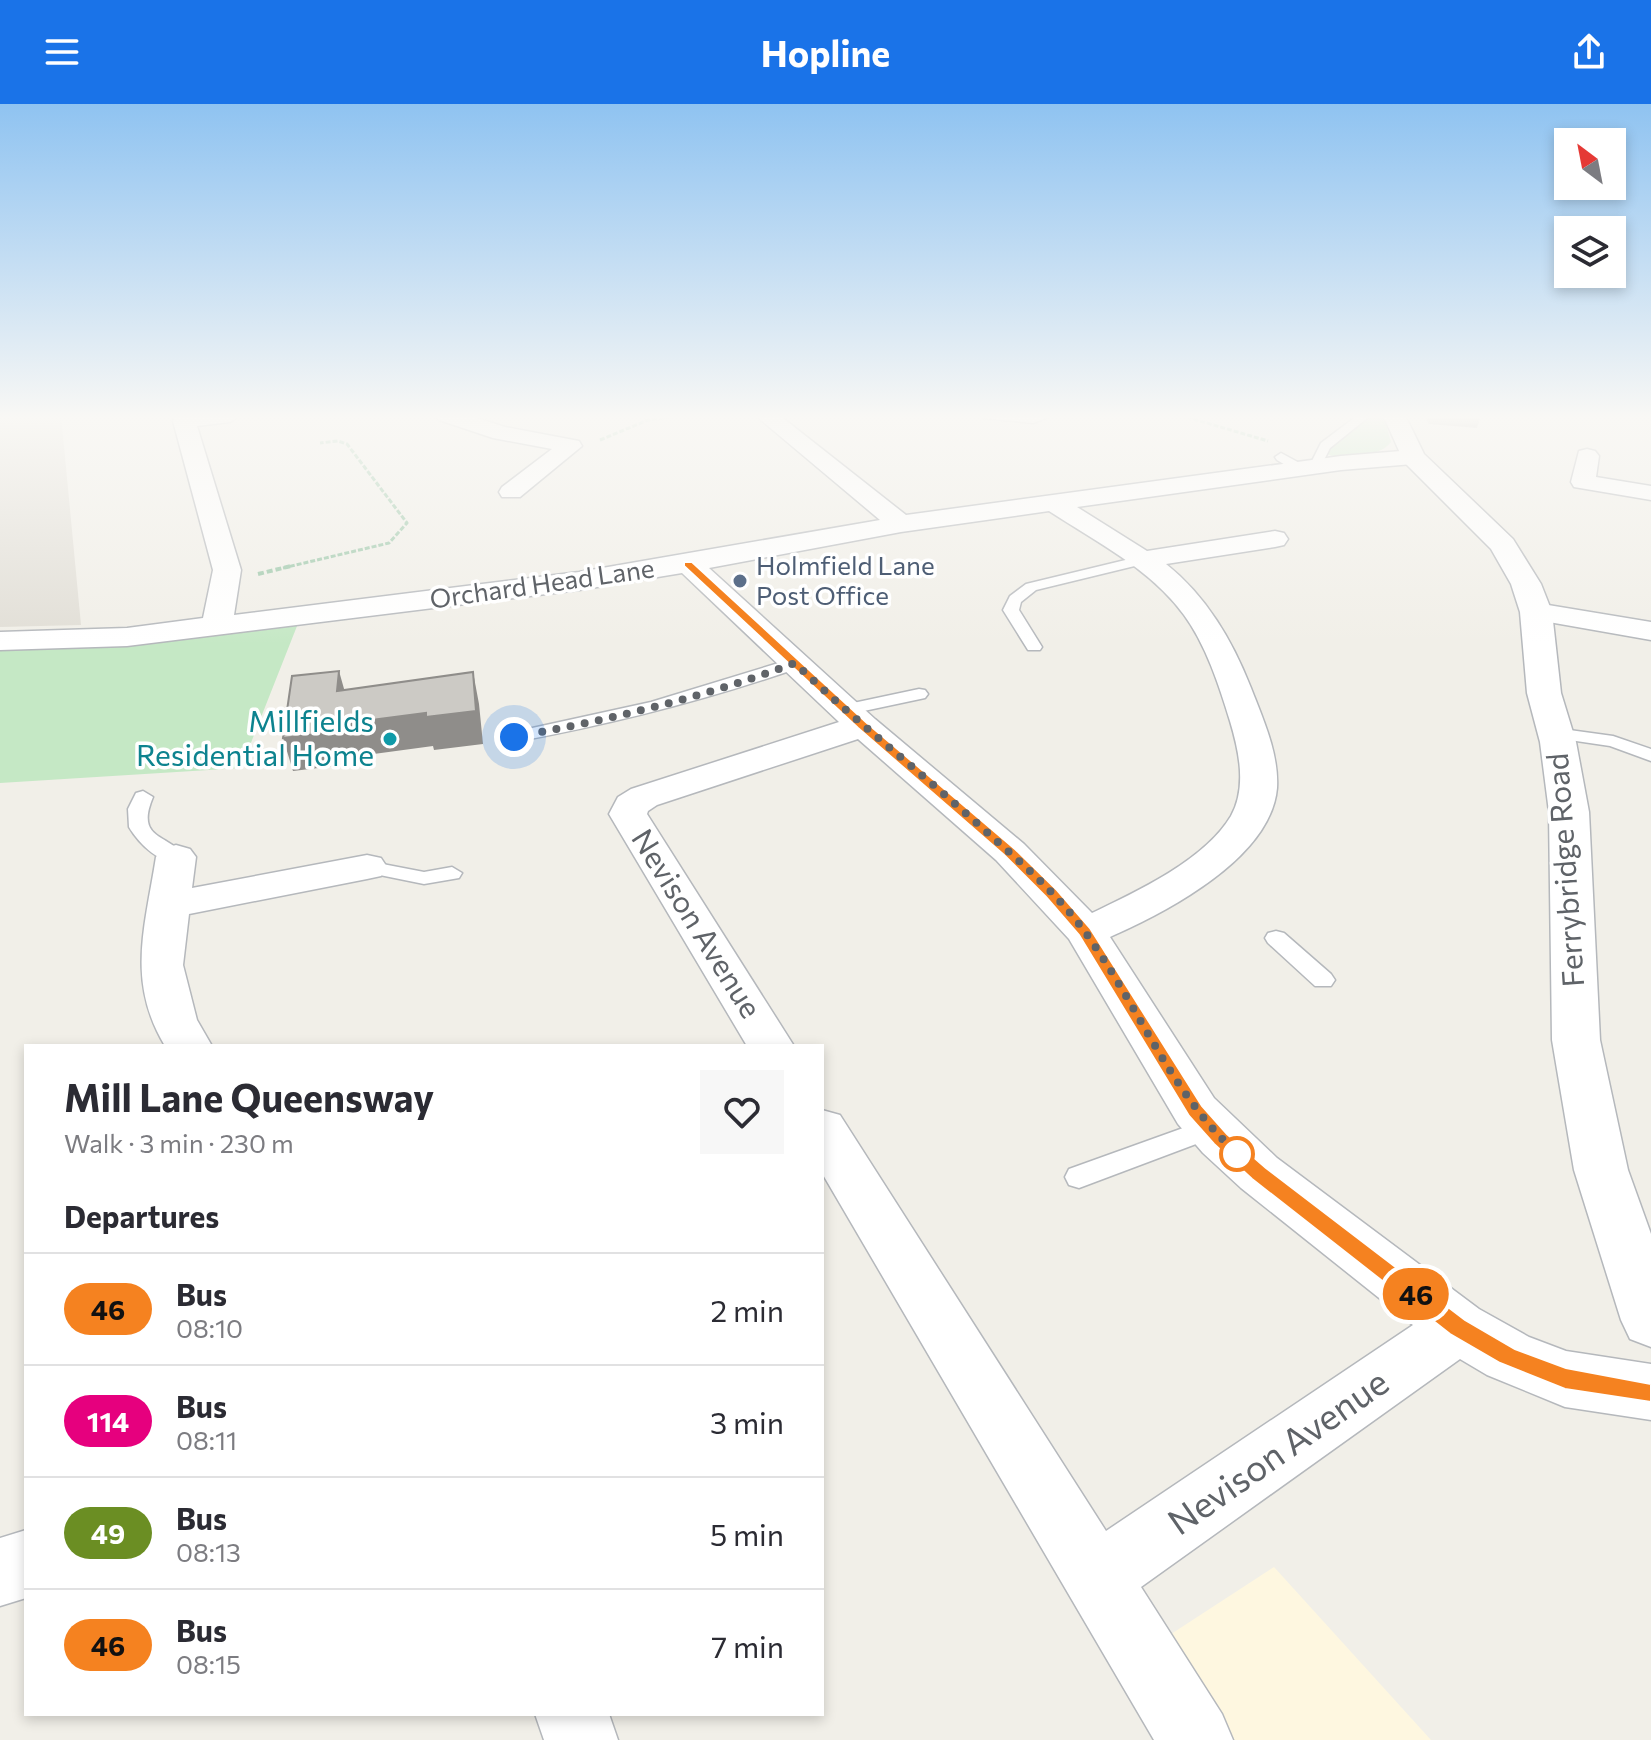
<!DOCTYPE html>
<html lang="en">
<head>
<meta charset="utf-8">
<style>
	body { margin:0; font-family:Commissioner,sans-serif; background:#f7f7f7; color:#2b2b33; height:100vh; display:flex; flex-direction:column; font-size:30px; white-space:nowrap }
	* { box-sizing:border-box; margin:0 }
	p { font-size:26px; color:#7c7c81 }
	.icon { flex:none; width:44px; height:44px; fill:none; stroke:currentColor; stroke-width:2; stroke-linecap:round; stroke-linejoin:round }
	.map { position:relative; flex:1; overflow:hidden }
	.details { position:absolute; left:24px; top:940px; width:800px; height:672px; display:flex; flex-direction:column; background:#fff; border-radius:0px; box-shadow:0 4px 12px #0003 }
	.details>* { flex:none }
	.badge { padding:0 16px; border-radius:26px; font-size:28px; line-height:52px }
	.needle { width:52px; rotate:328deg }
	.buttons { position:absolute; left:1554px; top:24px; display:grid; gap:16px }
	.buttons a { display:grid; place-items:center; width:72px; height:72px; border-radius:0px; background:#fff; box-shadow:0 4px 12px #0003; font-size:40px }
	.you { position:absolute; width:40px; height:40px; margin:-20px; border:6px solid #fff; border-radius:50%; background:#1a73e8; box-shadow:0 0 0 12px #1a73e833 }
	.map>.badge { position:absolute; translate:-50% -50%; box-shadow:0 0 0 4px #fff }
	h2 { padding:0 40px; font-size:30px; line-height:72px }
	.round { display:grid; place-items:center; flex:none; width:84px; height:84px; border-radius:0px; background:#f7f7f7 }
	.summary { display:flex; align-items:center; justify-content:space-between; height:136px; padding:0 40px }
	h1 { font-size:38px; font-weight:700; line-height:60px }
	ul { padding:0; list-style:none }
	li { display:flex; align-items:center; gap:24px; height:112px; padding:0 40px; border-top:2px solid #e1e1e2 }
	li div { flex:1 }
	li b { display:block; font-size:30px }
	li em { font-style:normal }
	li .badge { min-width:88px; font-weight:700; text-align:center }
	header { display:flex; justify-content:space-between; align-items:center; height:104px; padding:0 40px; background:#1a73e8; color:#fff; font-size:36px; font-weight:700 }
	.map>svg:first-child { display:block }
	.commercial { fill:#fef7e0 }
	.education { fill:#e1ded6 }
	.green { fill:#c5e8c5 }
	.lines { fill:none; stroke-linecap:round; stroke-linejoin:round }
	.service-casing { stroke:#b5b8bc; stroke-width:3 }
	.minor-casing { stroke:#b5b8bc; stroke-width:3 }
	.tertiary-casing { stroke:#b5b8bc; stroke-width:3 }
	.path-far1 { stroke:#9cc7a9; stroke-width:3; stroke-dasharray:5 2; stroke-linecap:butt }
	.path { stroke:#9cc7a9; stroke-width:4; stroke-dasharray:6 3; stroke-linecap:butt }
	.service { fill:#fff; fill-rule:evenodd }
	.minor { fill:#fff; fill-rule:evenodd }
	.tertiary { fill:#fff; fill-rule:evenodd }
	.wall { fill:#afaea9 }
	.shaded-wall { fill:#8f8d8a }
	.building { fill:#cccac5; stroke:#8f8d8a; stroke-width:2 }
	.line { fill:#f58220; stroke:#fff; stroke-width:2 }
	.walk { stroke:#5f6368; stroke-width:8; stroke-dasharray:0 14.4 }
	.service-dot { fill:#5c6f8a; stroke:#fff; stroke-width:3 }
	.culture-dot { fill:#0f9aa8; stroke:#fff; stroke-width:3 }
	.stop-dot { fill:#fff; stroke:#f58220; stroke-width:4 }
	.labels { text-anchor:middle; stroke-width:7; stroke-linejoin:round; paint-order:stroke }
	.far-service-label { font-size:26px; fill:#4e5e75; stroke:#fff; text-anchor:start }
	.far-street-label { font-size:26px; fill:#5f6368; stroke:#fff }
	.culture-label { font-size:30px; fill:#0d838f; stroke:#fff; text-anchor:end }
	.street-label { font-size:30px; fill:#5f6368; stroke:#fff }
	.near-street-label { font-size:36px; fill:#5f6368; stroke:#fff }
</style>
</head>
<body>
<header><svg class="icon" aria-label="menu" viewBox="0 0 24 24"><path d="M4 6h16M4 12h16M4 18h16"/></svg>Hopline<svg class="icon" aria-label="share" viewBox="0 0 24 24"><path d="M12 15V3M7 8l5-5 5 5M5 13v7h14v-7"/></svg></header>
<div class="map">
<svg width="1651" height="1636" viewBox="0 0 1651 1636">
	<rect width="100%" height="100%" fill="#f1efe8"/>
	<!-- commercial -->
	<path class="commercial" d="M1274,1463L1431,1636H1225L1165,1534Z"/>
	<!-- education -->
	<path class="education" d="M0,311H61L81,521L0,523Z"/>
	<!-- green -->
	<path class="green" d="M1383,311L1391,338C1380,353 1344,357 1327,350V346L1368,312Z
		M299,517L241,664L0,679V545L83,543Z"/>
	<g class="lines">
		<defs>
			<path id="service" d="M978,311H1054L1033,319L984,314Z
				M1358,311H1371L1330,344L1319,366H1311L1309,363L1321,339Z
				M1281,349L1305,362L1307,365L1297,368L1277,356L1275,353Z
				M1142,452L1149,456L1147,459L1036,486L1021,498L1019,506L1042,543L1040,546H1028L1003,506L1010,492L1026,480Z
				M795,554L803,559L801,563C707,596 612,620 514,638L505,633L514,628L651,598Z
				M919,585L925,586L928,590L925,594L845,611L836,606L839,602Z
				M1555,624L1613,632L1651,645V657L1610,642L1549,633L1546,629Z
				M143,687L153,693C135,736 167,729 186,753L183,757C162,763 139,740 129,723L128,705L136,689Z
				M367,757L424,768L452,763L462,769L459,774L424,780L360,767L357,763L360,759Z
				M1276,827L1284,829L1331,870L1335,876L1331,882H1315L1268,839L1265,834L1268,829Z
				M1211,1014L1220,1017L1224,1024L1220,1031L1079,1084L1069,1081L1065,1073L1069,1065Z"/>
			<path id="minor" d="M176,311H241L230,318L197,322L241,466L234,511L579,468L880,416L755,311H779L906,411L1341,352L1413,346L1421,348L1425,353L1421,358L1413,360L1341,366L1077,403L1147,447L1275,427L1284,429L1288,435L1284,441L1275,443L1166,460C1207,493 1232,536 1251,584C1263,615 1279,650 1277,684C1271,754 1167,808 1110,833L1214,994L1277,1054L1479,1205L1529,1233L1566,1247L1651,1260V1316L1565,1303L1487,1271L1460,1255L1141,1483L1222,1610L1233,1636H1154L822,1069V1006L840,1011L1106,1427L1413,1221L1241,1084L1203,1049L1178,1020L1069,835L996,756L858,635L657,701L648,707L647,710L794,942H747L609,710L618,693L631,685L839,618L682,469L579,486L127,542L0,546V528L127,524L203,514L213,466L173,317ZM1049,407C1095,437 1151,465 1184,511C1206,541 1219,581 1230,617C1239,647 1247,683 1231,712C1205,756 1136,788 1092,809L1024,740L875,615L709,464L901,428Z
				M436,311H468L505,323L579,337L582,342L520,393H502L499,388L502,383L552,345L493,334L439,316Z
				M1587,345L1595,347L1599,352L1596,373L1651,382V396L1574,383L1571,378L1579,347Z
				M1536,499L1651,518V536L1526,514L1521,508L1526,502Z
				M176,741L190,745L196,753L192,784L367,751L381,754L387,763L381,772L367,775L189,810L183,861L197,916L212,942H165C126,877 145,823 156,753L162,745Z
				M26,1426V1494L0,1502V1434Z
				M535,1610H609L618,1636H544Z"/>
			<path id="tertiary" d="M1383,311H1405L1424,350L1513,435L1541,480L1552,508L1561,589L1576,638L1589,708L1600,936L1628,1066L1651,1130V1243L1630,1235L1621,1216L1574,1066L1552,936L1549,708L1540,638L1527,589L1520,508L1511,480L1491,445L1404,358Z"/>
		</defs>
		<!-- service casing -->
		<use href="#service" class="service-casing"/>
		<!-- minor casing -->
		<use href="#minor" class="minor-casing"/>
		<!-- tertiary casing -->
		<use href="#tertiary" class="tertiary-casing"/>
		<!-- path-far1 -->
		<path class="path-far1" d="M1180,311L1268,337
			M600,336L648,316L687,311
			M283,464L389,439L407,419L347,340L338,337L320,339"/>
		<!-- path -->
		<path class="path" d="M258,470L291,462"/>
		<!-- service -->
		<use href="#service" class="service"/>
		<!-- minor -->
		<use href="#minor" class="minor"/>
		<!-- tertiary -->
		<use href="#tertiary" class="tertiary"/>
	</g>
	<!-- wall -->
	<path class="wall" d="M1424,311H1481L1477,324L1429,320Z"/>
	<!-- shaded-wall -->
	<path class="shaded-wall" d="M339,567L348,599L473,568L479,600L483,640L434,646L433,642L344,654L343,661L293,667L283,634L337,587Z"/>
	<!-- building -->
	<path class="building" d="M339,567L337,587L473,568L476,607L426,613V609L334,621V628L283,634L292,572Z"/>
	<!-- sky -->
	<linearGradient id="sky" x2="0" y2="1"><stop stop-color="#8fc3f1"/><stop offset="0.58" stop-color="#f9f8f5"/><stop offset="1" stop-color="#f9f8f5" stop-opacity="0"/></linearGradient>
	<rect width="1651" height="540" fill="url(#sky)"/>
	<!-- line -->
	<path class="line" d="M684,458H692L867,619L1015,745L1057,786L1090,824L1202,1002L1227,1030L1266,1064L1465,1216L1515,1245L1566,1264L1651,1280V1298L1565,1285L1500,1259L1450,1230L1252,1075L1214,1040L1189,1012L1079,831L1046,793L1004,751L858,624L684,462Z"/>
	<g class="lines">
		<!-- walk -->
		<path class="walk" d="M514,633C609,616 705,593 795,559C858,620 927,673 991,732C1024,761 1059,792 1085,828C1139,902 1171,991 1240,1052L1237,1050"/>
	</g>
	<!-- markers -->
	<circle class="service-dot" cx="740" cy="477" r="8"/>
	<circle class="culture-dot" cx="390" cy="635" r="8"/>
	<circle class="stop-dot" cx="1237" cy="1050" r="16"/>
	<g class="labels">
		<!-- far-service labels -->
		<g class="far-service-label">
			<text x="756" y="471">Holmfield Lane<tspan x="756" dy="30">Post Office</tspan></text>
		</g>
		<!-- far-street labels -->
		<g class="far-street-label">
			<text transform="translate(542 480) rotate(-8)" y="9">Orchard Head Lane</text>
		</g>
		<!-- culture labels -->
		<g class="culture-label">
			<text x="374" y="628">Millfields<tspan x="374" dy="34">Residential Home</tspan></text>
		</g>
		<!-- street labels -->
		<g class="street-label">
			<text transform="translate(1566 766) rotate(-94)" y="10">Ferrybridge Road</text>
			<text transform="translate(696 820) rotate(58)" y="10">Nevison Avenue</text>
		</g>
		<!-- near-street labels -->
		<g class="near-street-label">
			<text transform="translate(1278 1348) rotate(-35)" y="13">Nevison Avenue</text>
		</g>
	</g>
</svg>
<div class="buttons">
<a><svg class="needle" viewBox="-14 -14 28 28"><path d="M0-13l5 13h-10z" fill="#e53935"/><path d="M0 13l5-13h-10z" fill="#7c7c81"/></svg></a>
<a><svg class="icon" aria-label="layers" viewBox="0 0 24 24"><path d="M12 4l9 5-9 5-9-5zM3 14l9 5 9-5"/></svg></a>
</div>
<div class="you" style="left:514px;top:633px"></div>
<b class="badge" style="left:1416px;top:1190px;background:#f58220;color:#111">46</b>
<section class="details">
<div class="summary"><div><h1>Mill Lane Queensway</h1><p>Walk · 3 min · 230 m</p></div><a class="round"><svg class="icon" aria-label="heart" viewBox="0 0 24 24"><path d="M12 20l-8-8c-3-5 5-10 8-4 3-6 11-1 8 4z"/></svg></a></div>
<h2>Departures</h2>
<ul>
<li><span class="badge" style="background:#f58220;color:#111">46</span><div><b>Bus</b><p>08:10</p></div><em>2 min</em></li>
<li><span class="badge" style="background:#e6007e;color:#fff">114</span><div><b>Bus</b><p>08:11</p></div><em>3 min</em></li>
<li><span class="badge" style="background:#6b8e23;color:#fff">49</span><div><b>Bus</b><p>08:13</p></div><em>5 min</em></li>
<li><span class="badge" style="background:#f58220;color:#111">46</span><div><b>Bus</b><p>08:15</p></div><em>7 min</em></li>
</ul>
</section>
</div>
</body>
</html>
